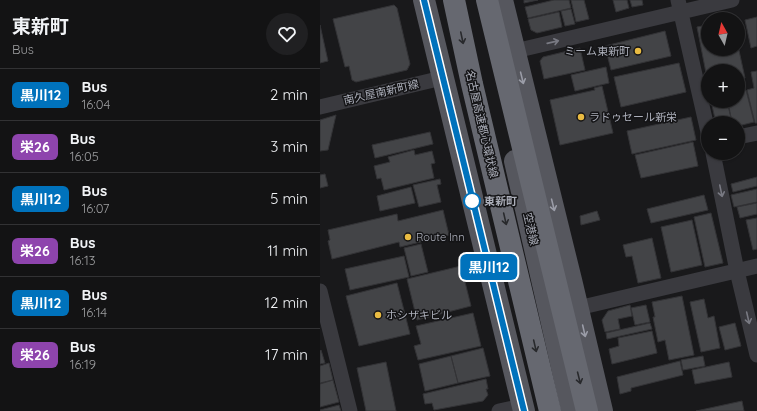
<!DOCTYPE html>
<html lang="en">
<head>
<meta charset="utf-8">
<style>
	body { margin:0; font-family:Quicksand,"Noto Sans JP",sans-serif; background:#202022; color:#f1f3f6; height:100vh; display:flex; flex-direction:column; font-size:15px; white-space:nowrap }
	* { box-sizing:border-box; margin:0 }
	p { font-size:13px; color:#9d9ea0 }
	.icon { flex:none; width:22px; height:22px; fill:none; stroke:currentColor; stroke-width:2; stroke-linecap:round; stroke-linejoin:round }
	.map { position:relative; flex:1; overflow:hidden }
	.drawer { display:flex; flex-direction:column; background:#131314; width:320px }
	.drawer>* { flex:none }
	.badge { padding:0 8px; border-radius:6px; font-size:14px; line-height:26px }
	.needle { width:26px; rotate:352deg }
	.controls { position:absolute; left:381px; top:12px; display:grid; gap:8px }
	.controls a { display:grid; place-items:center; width:44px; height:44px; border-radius:50%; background:#131314; box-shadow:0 1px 3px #0004,0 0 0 1px #323234; font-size:20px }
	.map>.badge { position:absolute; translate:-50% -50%; box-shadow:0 0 0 2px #fff }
	.round { display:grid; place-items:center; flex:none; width:42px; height:42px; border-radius:21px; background:#202022 }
	.head { display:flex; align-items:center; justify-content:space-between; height:68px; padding:0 12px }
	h1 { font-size:19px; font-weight:700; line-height:30px }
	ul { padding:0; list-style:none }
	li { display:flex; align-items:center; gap:12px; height:52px; padding:0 12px; border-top:1px solid #323234 }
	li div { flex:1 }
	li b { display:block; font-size:15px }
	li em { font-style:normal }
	li .badge { min-width:44px; font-weight:700; text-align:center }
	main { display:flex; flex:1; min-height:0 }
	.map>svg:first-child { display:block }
	.building { fill:#434447; stroke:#333336 }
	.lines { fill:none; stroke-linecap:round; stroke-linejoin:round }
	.minor { stroke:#3a3a3f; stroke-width:15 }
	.primary { stroke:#56575e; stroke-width:22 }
	.motorway { stroke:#666870; stroke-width:22 }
	.oneway { stroke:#28292c }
	.oneway2 { stroke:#797a83 }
	.oneway3 { stroke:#9b9da8 }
	.line-casing { stroke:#fff; stroke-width:9 }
	.line { stroke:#0072bc; stroke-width:6 }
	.poi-dot { fill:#e9bb42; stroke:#141416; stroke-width:1.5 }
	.stop-dot { fill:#fff; stroke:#0072bc; stroke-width:2 }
	.labels { text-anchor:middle; stroke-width:3; stroke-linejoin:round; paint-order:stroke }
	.poi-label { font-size:11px; fill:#acafba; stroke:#141416; text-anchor:start }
	.street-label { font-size:11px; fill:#acafba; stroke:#141416 }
	.stop-label { font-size:11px; font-weight:bold; fill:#acafba; stroke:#141416; text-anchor:start }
</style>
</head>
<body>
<main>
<section class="drawer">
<div class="head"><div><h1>東新町</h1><p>Bus</p></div><a class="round"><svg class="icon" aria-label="heart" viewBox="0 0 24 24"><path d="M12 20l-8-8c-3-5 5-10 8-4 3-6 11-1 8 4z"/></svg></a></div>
<ul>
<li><span class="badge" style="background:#0072bc;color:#fff">黒川12</span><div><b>Bus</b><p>16:04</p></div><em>2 min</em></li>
<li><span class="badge" style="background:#8e44ad;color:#fff">栄26</span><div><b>Bus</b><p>16:05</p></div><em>3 min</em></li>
<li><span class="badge" style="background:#0072bc;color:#fff">黒川12</span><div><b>Bus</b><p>16:07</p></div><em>5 min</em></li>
<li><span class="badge" style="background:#8e44ad;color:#fff">栄26</span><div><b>Bus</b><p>16:13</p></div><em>11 min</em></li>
<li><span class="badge" style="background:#0072bc;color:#fff">黒川12</span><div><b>Bus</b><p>16:14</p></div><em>12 min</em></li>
<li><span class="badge" style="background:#8e44ad;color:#fff">栄26</span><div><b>Bus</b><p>16:19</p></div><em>17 min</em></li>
</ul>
</section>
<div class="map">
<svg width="437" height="411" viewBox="0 0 437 411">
	<rect width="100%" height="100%" fill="#19191b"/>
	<!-- building -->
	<path class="building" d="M204,0H218L204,3Z
		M234,0H249L251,8L208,18L205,7Z
		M251,0H264L269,19L256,22Z
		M293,0H307L309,8L296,12Z
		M310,0H322L323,5L312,7Z
		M74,5L77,8L90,64L87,70L36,82L32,80L29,66L25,67L13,19Z
		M251,9L255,24L245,26L241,11Z
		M239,12L242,27L217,33L211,30L208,19Z
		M437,17V46L431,48L425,20Z
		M0,25L8,61L0,63Z
		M388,25V49H418V46L425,78L418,79V71H388V83L377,27Z
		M345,31L351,56L291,70L285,46Z
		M260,48L265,70L224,79L220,61L223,57Z
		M359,63L366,92L301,107L294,77Z
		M286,67L289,83L255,91L251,75Z
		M437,71V123H435L427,90L434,88L431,72Z
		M282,86L293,133L240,145L230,100L275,90L274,88Z
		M426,90L434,122L418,126V123H412L408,101H418V92Z
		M391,101H407L412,123H396Z
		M16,115L8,150L0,151V120Z
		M371,117L376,140L312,154L307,131Z
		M110,132L113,144L55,158L52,145Z
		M373,142L378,166L321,178L315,155Z
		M94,150L95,155L112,151L115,163L111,164L114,178L64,190L61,178L57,179L54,166L70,162L68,157Z
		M5,174L8,186L0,188V175Z
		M437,177V186L413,192L411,184Z
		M120,179L121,184L117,185L121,202L99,207L93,185Z
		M91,187L95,203L60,211L57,196Z
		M437,189V202L414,207L411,195Z
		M384,195L388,210L331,223L327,209Z
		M437,203V214L420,218L417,207Z
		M123,210L129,235L80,247L79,242L12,259L8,241L10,240L8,230L77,214L78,221Z
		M277,211L280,220L261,225L260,216Z
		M391,213L403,263L385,267L374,217Z
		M437,218V249L433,250L426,220Z
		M372,220L382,265L351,272L341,227Z
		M332,238L341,278L318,283L312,256L306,257L303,245Z
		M101,244L108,272L91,276L84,248Z
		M84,256L89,277L30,290L25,269Z
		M141,266L151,306L97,320L87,279Z
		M77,283L90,334L39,346L26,296Z
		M362,296L374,355L349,360L345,340L338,342L333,317H335L332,302Z
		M384,299L388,318L394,316L400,348L381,352L370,302Z
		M310,305L312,316L298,319L300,329L285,332L282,320L288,311Z
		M326,305L330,322L315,325L311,308Z
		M153,313L161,346L98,360L94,346L101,344L96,326Z
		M330,323L332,329L287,339L286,333Z
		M415,323L421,346L405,350L399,327Z
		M332,331L337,353L292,364L289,349L299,346L298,338Z
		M163,348L170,376L138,383L131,356Z
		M1,350L5,363L0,364V351Z
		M131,356L138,383L105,391L99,364Z
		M383,356L385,366L363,370L361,360Z
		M360,361L363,375L311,388V391L300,394L297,377Z
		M66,362L76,411H46L37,368Z
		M409,362L412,377L375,384L372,370Z
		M9,363L13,380L0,383V366Z
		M166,379L168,389H166L168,395L163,401L114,410L112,403L105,404L103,394Z
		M13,380L19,402L0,407V384Z
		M422,401L424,411H376Z
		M19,405L21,411H0V410Z"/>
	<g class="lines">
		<!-- minor -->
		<path class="minor" d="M358,0L388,132
			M195,51L412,0
			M0,107L122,78
			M418,137L437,133
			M393,153L417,271L437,355
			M0,291L30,411
			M258,308L437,266
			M179,411L203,406"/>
		<!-- primary -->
		<path class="primary" d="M104,0L204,411
			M182,0L251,280L282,411
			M195,161L252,411"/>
		<!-- motorway -->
		<path class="motorway" d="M134,0L152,84L230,411
			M167,0L267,411"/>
	</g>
	<!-- one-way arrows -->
	<defs><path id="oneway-shaft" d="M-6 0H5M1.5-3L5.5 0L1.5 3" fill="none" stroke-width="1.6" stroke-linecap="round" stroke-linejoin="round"/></defs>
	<g class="oneway">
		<use href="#oneway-shaft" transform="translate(142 38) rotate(78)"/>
		<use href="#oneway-shaft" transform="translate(185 219) rotate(77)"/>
		<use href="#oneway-shaft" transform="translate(215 346) rotate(77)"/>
		<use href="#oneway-shaft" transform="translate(259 378) rotate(76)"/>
	</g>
	<g class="oneway2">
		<use href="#oneway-shaft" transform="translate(233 42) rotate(-13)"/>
		<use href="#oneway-shaft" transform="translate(401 191) rotate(78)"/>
		<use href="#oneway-shaft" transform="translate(428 318) rotate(77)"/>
	</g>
	<g class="oneway3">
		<use href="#oneway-shaft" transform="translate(202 78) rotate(76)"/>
		<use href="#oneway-shaft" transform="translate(233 205) rotate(76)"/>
		<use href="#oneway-shaft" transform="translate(264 331) rotate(77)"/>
	</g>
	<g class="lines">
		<defs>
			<path id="line" d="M104,0L204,411"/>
		</defs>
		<!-- line casing -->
		<use href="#line" class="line-casing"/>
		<!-- line -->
		<use href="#line" class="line"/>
	</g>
	<!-- markers -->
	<g class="poi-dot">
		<circle cx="318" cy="51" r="4"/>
		<circle cx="261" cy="117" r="4"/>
		<circle cx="88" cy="237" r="4"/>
		<circle cx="58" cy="315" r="4"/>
	</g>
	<circle class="stop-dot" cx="152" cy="201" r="8"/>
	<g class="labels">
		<!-- poi labels -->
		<g class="poi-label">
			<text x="310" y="55" text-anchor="end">ミーム東新町</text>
			<text x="269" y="121">ラドゥセール新栄</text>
			<text x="96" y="241">Route Inn</text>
			<text x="66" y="319">ホシザキビル</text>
		</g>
		<!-- street labels -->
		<g class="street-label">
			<text transform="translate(61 92) rotate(-13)" y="4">南久屋南新町線</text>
			<text transform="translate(162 124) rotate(77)" y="4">名古屋高速都心環状線</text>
			<text transform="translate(211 229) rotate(77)" y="4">空港線</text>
		</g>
		<!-- stop labels -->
		<g class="stop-label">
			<text x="164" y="205">東新町</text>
		</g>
	</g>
</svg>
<div class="controls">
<a><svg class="needle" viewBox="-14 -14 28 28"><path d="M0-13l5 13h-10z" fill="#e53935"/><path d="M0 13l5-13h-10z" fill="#9d9ea0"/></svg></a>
<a>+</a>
<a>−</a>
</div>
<b class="badge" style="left:169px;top:267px;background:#0072bc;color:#fff">黒川12</b>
</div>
</main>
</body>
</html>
